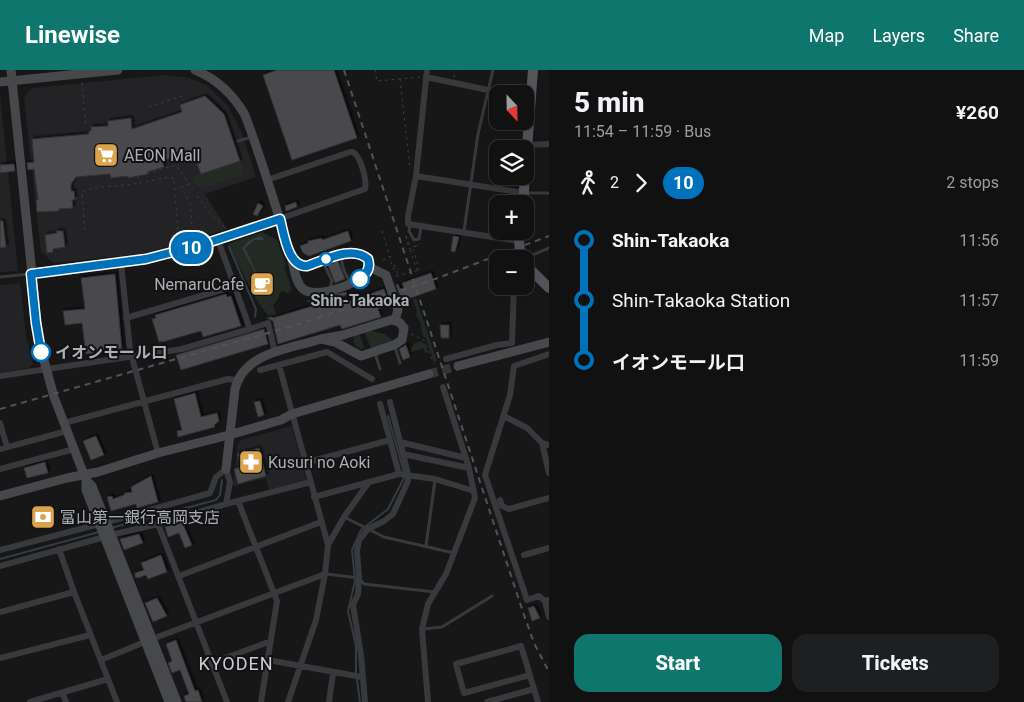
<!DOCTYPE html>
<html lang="en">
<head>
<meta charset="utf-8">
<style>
	body { margin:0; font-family:Roboto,"Noto Sans JP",sans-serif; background:#1e1f20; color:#f1f3f6; height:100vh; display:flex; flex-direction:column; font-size:19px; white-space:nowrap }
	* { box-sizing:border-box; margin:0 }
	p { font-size:16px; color:#9c9d9f }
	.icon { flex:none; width:28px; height:28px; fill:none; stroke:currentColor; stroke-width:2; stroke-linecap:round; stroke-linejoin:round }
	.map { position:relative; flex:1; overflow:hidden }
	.sheet { display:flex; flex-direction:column; background:#111112; width:475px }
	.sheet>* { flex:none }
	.badge { padding:0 10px; border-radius:16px; font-size:18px; line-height:32px }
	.needle { width:32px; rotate:158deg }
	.buttons { position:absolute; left:489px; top:15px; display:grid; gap:10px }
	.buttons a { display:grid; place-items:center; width:45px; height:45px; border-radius:10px; background:#111112; box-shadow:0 5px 20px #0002,0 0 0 1px #303132; font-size:25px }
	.map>.badge { position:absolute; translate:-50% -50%; box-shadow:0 0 0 2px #fff }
	.legs { display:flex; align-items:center; gap:8px; height:55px; padding:0 25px; font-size:16px }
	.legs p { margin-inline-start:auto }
	.summary { display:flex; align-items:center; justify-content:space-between; height:85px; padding:0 25px }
	h1 { font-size:28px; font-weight:800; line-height:38px }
	.primary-button { display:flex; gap:10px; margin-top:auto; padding:10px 25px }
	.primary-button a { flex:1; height:58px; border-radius:15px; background:#0f766e; color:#fff; font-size:20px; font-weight:800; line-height:58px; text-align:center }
	.primary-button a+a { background:#1e1f20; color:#f1f3f6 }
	ul { padding:0 25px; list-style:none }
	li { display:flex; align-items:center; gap:18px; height:60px; font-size:19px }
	li i { display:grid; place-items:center; width:8px; height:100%; margin:0 6px; background:currentColor }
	li i::after { content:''; width:12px; height:12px; margin:-6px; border:4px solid; border-radius:50%; background:#111112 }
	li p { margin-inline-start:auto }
	li:first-child i { background:linear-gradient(#0000 50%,currentColor 0) }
	li:last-child i { background:linear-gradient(currentColor 50%,#0000 0) }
	header { display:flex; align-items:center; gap:30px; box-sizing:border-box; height:70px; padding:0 25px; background:#0f766e; color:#fff }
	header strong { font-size:24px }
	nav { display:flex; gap:28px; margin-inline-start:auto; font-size:18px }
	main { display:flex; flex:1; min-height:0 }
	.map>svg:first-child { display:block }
	.built { fill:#232325 }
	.green { fill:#232a24 }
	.water { fill:#333c41 }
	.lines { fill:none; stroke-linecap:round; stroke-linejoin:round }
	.stream { stroke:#333c41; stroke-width:2 }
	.building { fill:#494a4d; stroke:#313134; filter:url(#shadow) }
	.secondary-tunnel { stroke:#343538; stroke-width:9; stroke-dasharray:9 4.5; stroke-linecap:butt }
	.path { stroke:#3e4043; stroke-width:1; stroke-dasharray:2.5 4; stroke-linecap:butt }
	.lane { stroke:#38393d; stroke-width:3 }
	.street { stroke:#38393d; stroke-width:6 }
	.secondary { stroke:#46484c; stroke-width:9 }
	.primary { stroke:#54565b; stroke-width:10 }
	.rail { stroke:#515357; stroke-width:2; stroke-dasharray:6 5; stroke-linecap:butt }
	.path-bridge { stroke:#3e4043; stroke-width:1; stroke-dasharray:2.5 4; stroke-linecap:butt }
	.line-1-casing { stroke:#fff; stroke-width:11 }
	.line-1 { stroke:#0072bc; stroke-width:8 }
	.stop-1-dot { fill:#fff; stroke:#0072bc; stroke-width:2.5 }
	.labels { text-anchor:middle; stroke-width:4; stroke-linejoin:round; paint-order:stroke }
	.poi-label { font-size:16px; fill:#aaafb6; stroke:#121213; text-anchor:start }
	.stop-label { font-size:16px; font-weight:bold; fill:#aaafb6; stroke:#121213 }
	.neighbourhood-label { font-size:18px; letter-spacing:1px; fill:#cbcdd3; stroke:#121213 }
</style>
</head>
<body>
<header>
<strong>Linewise</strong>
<nav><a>Map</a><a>Layers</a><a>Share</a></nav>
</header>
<main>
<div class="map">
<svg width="549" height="632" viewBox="0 0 549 632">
	<defs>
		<filter id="shadow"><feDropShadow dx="2" dy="-2" stdDeviation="1" flood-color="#0009"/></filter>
	</defs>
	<rect width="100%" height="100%" fill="#171718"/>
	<!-- built -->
	<path class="built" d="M166,5L189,8L207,15L227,35L242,63L256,107L205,124L227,159L183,173L139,184L54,193L41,182L24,27L32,18Z
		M0,24L18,201L0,202Z
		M20,213L26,265L33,295L29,298L0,303V215Z
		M292,356L306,410L269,420L266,408L233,416L238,373L241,370Z"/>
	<!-- green -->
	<path class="green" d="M241,91L244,99L242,105L207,117L198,118L192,110L194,106Z
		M262,162L277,170L286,195L284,196L292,220L288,223L283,221L280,222L278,229L273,235L277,247L273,248L272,247H269L256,229L228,174Z
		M416,228L437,291L434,292L426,269L422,264L421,254L416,245L417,241L413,229Z
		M367,260L384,264L394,271L373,279L370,276L365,264Z
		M359,263L364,277L362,279C356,277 352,274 354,267Z
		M420,271L425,274L428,282L425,283L423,278L408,283L414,274Z"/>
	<!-- water -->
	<path class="water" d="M259,166L264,168L263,170H254L245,178L258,206H257L242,178L249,171Z"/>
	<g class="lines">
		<!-- stream -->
		<path class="stream" d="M229,177L256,239L255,247
			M111,458L216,430L220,425L222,410
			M0,489L99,462
			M356,604V576L348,541L355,511L352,480L361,460L388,439L405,406L388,346
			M357,609L360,632"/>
	</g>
	<!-- building -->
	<path class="building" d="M277,0H334L357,68L292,90L263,5Z
		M205,26L224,44L240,91L201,104L197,94L200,93L195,80L162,91L164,97L147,102L148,104L128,108V106L111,108L110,104L76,107L71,114V121H74L75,130H72L73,138L59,139V141L37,142L36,130H38L34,99L28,100L27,93L34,92L32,69L89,64V61H91V57L108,56V51L131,48L132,59L182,42L180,35L182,34Z
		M14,94L15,101L0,103V95Z
		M296,132L297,137L286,141L285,136Z
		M258,133L263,136L257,146L253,144Z
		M0,151H3L6,177L0,178Z
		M56,161H63L65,177L53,179V182L47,183L45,165L57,163Z
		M348,161L351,171L309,186L303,183L300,176L308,173V171L322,168V170Z
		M453,166L459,167L455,182L451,181Z
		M338,191L345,209L335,213L328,195Z
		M431,203L436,219L402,231L396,215L398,214L400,219L404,218L402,213Z
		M115,204L122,280L86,284L82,253L65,255L63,241L85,239L81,208Z
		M262,205L270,221L264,224L263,223L261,224L253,209Z
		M384,219L390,235L378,239L381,247L342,259L340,255L278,274L273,251L267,248L272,247L273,248L316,235L307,231L346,222L347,224L328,234L329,238Z
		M226,224L227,227L231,226L241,256L203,267L201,261L162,272V271L159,272L152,249L156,248L155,245Z
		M440,255H449V268H441Z
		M264,259L268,274L181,300L176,285Z
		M406,275L410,287L403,290L399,279Z
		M195,323L201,347L217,343L219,351L214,355L215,357L178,367L177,361L182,360L174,329Z
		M260,331L264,345L258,347L254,332Z
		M96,366L104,385L91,390L83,371Z
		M259,378L266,406L238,414L234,399L241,397L237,384Z
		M45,392L48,403L27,408L24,398Z
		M151,406L158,432L137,438L136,434L111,441L107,427L112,426L113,429L124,425L125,423L132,422L131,417Z
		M182,452L192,475L185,478L179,463L168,467L165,457Z
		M139,464L143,473L124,480L120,469Z
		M161,485L167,502L148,509L146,505L138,508L135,507V503L144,500L141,493Z
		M157,528L167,546L153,552L145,533Z
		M534,536L540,548L532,551L528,538Z
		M176,570L195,621L198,620L202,632H186L184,626L189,624L180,600L172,603L168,593L172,591L166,574Z"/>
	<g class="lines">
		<!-- secondary-tunnel -->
		<path class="secondary-tunnel" d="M429,304L458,296"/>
		<!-- path -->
		<path class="path" d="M375,0L377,11L421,7
			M454,7L456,0
			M400,9L410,98
			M82,12L86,57
			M149,37L182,26L184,31
			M147,103L176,95L193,119
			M138,107L139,113L169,107L175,109L174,112L178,160
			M189,114L181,118L190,132L192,154
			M197,126L209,142L222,154L226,160
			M75,128H82
			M85,160L82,122C95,115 123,117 139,113
			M382,161L390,187
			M406,166L409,179L421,174
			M406,166L409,174L415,177
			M413,179L420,202
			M410,180L417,200
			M383,190L390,187L393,183
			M333,193L339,211
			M394,200L391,193L393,192L398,205
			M344,224L346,228
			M411,264L424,270L434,294
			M405,278L409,290"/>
		<!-- lane -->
		<path class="lane" d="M238,71L252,67
			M524,123H549
			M410,155L409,161L414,170L419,169L421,157
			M464,161L478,64L493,0
			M342,186C340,194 345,203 349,210L352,211
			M523,189L549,178
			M322,193L324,194L332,211L330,218
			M0,207L29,204
			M395,277L400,293
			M375,283L380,299
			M344,447L384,467L454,483
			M426,476L435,410
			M326,504L359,508L364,514L435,522
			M423,559L442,557L492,526"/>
		<!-- street -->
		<path class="street" d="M427,0L416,106L408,146V154L519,171
			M426,7L507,24
			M527,75L549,74
			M416,106L524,123
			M267,110L350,82H353C361,87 367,110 365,119L279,149
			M121,193L130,280L158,383
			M126,248L235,216
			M250,259L268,253L275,283
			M549,284L514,296L510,325L485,405L527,530L539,526L545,531L549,530
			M446,289L497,275L512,273L514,216
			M279,295L328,475
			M260,300L327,282L372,309
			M0,306L182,279L250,259L218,170
			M380,334L390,370
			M504,346L527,358L542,373L549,375
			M0,353L7,377
			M64,353L228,309L237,310
			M400,372L466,388
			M542,373L549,403
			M0,379L67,361
			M403,384L469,398
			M305,393L390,370L399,404
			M0,399L74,379
			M314,427L399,404L435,409L474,421
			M500,430L502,436L509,439L549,428
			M238,431L277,531L261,632
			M158,454L227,632
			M59,479L74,522L117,632
			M0,480L107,452L210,423L216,407L226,399L230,412L226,434
			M524,485L549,478
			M0,496L115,464L158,454L226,434L311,412
			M179,506L321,452
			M545,531L549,547
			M0,542L74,522
			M0,588L90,565
			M101,590L152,569L325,504
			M268,590L362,607
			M212,593L271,571
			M530,605L464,623L456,594L521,576C527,595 532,613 538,632
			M63,624L66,632
			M30,632L108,609
			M288,632L316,550L325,504L328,475L344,447L369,412
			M329,632L333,603
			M365,632L361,585L353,535L358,524L359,508L357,481L359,470L368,459L384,451L393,444L408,411V404L390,332
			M428,632L422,559L428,534L446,504L475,428L469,398L443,317
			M487,632L534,619"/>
		<!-- secondary -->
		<path class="secondary" d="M11,0L39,272L54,327L86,410V420L169,632
			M195,0C217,9 233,24 245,45C262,90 276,137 290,183C294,194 294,211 303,219C315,229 357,215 366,203C370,199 370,194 368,189C348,172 323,195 302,196L297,194L292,187
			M0,12L118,0
			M369,197L386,205L398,240L395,250
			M31,204L146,189L204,174L279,149
			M391,250L399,252L404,258L402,270L394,275L361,286L335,272L321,269L343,265Z
			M458,296L549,272
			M226,399L235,319C244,282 290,279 321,269
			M86,410L92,416L177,632
			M0,426L67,408L98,402L158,383L229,365L281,350L292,344L429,304"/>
		<!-- primary -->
		<path class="primary" d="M525,104L533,0
			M523,134L525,106
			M520,161L519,171L521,189
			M525,194L549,218"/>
		<!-- rail -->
		<path class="rail" d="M344,0L524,545L534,573L549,602
			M0,339L296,255L427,212L549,166"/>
		<!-- path-bridge -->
		<path class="path-bridge" d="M396,206L419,200L420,202"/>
	</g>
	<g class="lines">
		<defs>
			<path id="line-1" d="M41,282L36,253L31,204L146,189L204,174L280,149C284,164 288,197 307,196C325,190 352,175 368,189C371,198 367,204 360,209"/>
		</defs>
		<!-- line-1 casing -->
		<use href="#line-1" class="line-1-casing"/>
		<!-- line-1 -->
		<use href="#line-1" class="line-1"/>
	</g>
	<!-- icons -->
	<defs>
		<symbol id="supermarket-square" viewBox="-11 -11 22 22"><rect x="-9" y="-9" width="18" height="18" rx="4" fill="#dba34c" stroke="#121213"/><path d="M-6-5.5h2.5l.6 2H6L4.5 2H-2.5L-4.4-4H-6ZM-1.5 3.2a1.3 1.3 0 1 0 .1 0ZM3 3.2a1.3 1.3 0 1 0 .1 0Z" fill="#fff"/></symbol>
		<symbol id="cafe-square" viewBox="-11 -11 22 22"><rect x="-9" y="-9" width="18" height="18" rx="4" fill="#dba34c" stroke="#121213"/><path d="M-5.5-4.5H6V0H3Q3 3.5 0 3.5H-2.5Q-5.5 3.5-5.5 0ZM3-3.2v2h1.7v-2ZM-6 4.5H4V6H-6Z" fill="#fff"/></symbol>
		<symbol id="pharmacy-square" viewBox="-11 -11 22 22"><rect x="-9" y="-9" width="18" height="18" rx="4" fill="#dba34c" stroke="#121213"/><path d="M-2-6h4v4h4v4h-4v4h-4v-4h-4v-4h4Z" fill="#fff"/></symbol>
		<symbol id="bank-square" viewBox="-11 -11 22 22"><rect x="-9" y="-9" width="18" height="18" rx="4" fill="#dba34c" stroke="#121213"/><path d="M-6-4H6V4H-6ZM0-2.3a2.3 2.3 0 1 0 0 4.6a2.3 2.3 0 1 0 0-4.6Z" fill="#fff"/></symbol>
	</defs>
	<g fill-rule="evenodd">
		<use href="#supermarket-square" x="92" y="71" width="28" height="28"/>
		<use href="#cafe-square" x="248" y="200" width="28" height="28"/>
		<use href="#pharmacy-square" x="237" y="378" width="28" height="28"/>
		<use href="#bank-square" x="29" y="433" width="28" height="28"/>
	</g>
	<!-- markers -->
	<g class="stop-1-dot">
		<circle cx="326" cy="189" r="6"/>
		<circle cx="360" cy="209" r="9"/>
		<circle cx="41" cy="282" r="9"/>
	</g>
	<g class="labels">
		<!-- poi labels -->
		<g class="poi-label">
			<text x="124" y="91">AEON Mall</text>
			<text x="244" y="220" text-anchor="end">NemaruCafe</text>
			<text x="268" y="398">Kusuri no Aoki</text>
			<text x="60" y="453">富山第一銀行高岡支店</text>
		</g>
		<!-- stop labels -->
		<g class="stop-label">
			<text x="360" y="236">Shin-Takaoka</text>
			<text x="55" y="288" text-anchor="start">イオンモール口</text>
		</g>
		<!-- neighbourhood labels -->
		<g class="neighbourhood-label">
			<text x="236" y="600">KYODEN</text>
		</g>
	</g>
</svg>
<div class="buttons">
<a><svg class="needle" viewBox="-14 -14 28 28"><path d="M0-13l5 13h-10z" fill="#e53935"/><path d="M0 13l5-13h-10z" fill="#9c9d9f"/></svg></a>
<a><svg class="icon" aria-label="layers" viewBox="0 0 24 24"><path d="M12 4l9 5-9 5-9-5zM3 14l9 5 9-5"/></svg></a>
<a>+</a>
<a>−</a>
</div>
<b class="badge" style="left:191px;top:178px;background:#0072bc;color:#fff">10</b>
</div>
<section class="sheet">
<div class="summary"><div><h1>5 min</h1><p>11:54 – 11:59 · Bus</p></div><b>¥260</b></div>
<div class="legs"><svg class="icon" aria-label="walk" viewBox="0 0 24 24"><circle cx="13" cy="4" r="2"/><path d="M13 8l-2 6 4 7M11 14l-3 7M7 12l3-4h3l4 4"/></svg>2<svg class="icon" aria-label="forward" viewBox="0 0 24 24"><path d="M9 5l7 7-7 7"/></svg><b class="badge" style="background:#0072bc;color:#fff">10</b><p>2 stops</p></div>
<ul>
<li><i style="color:#0072bc"></i><b>Shin-Takaoka</b><p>11:56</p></li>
<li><i style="color:#0072bc"></i><span>Shin-Takaoka Station</span><p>11:57</p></li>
<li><i style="color:#0072bc"></i><b>イオンモール口</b><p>11:59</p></li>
</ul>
<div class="primary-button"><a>Start</a><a>Tickets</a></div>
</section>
</main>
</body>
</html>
